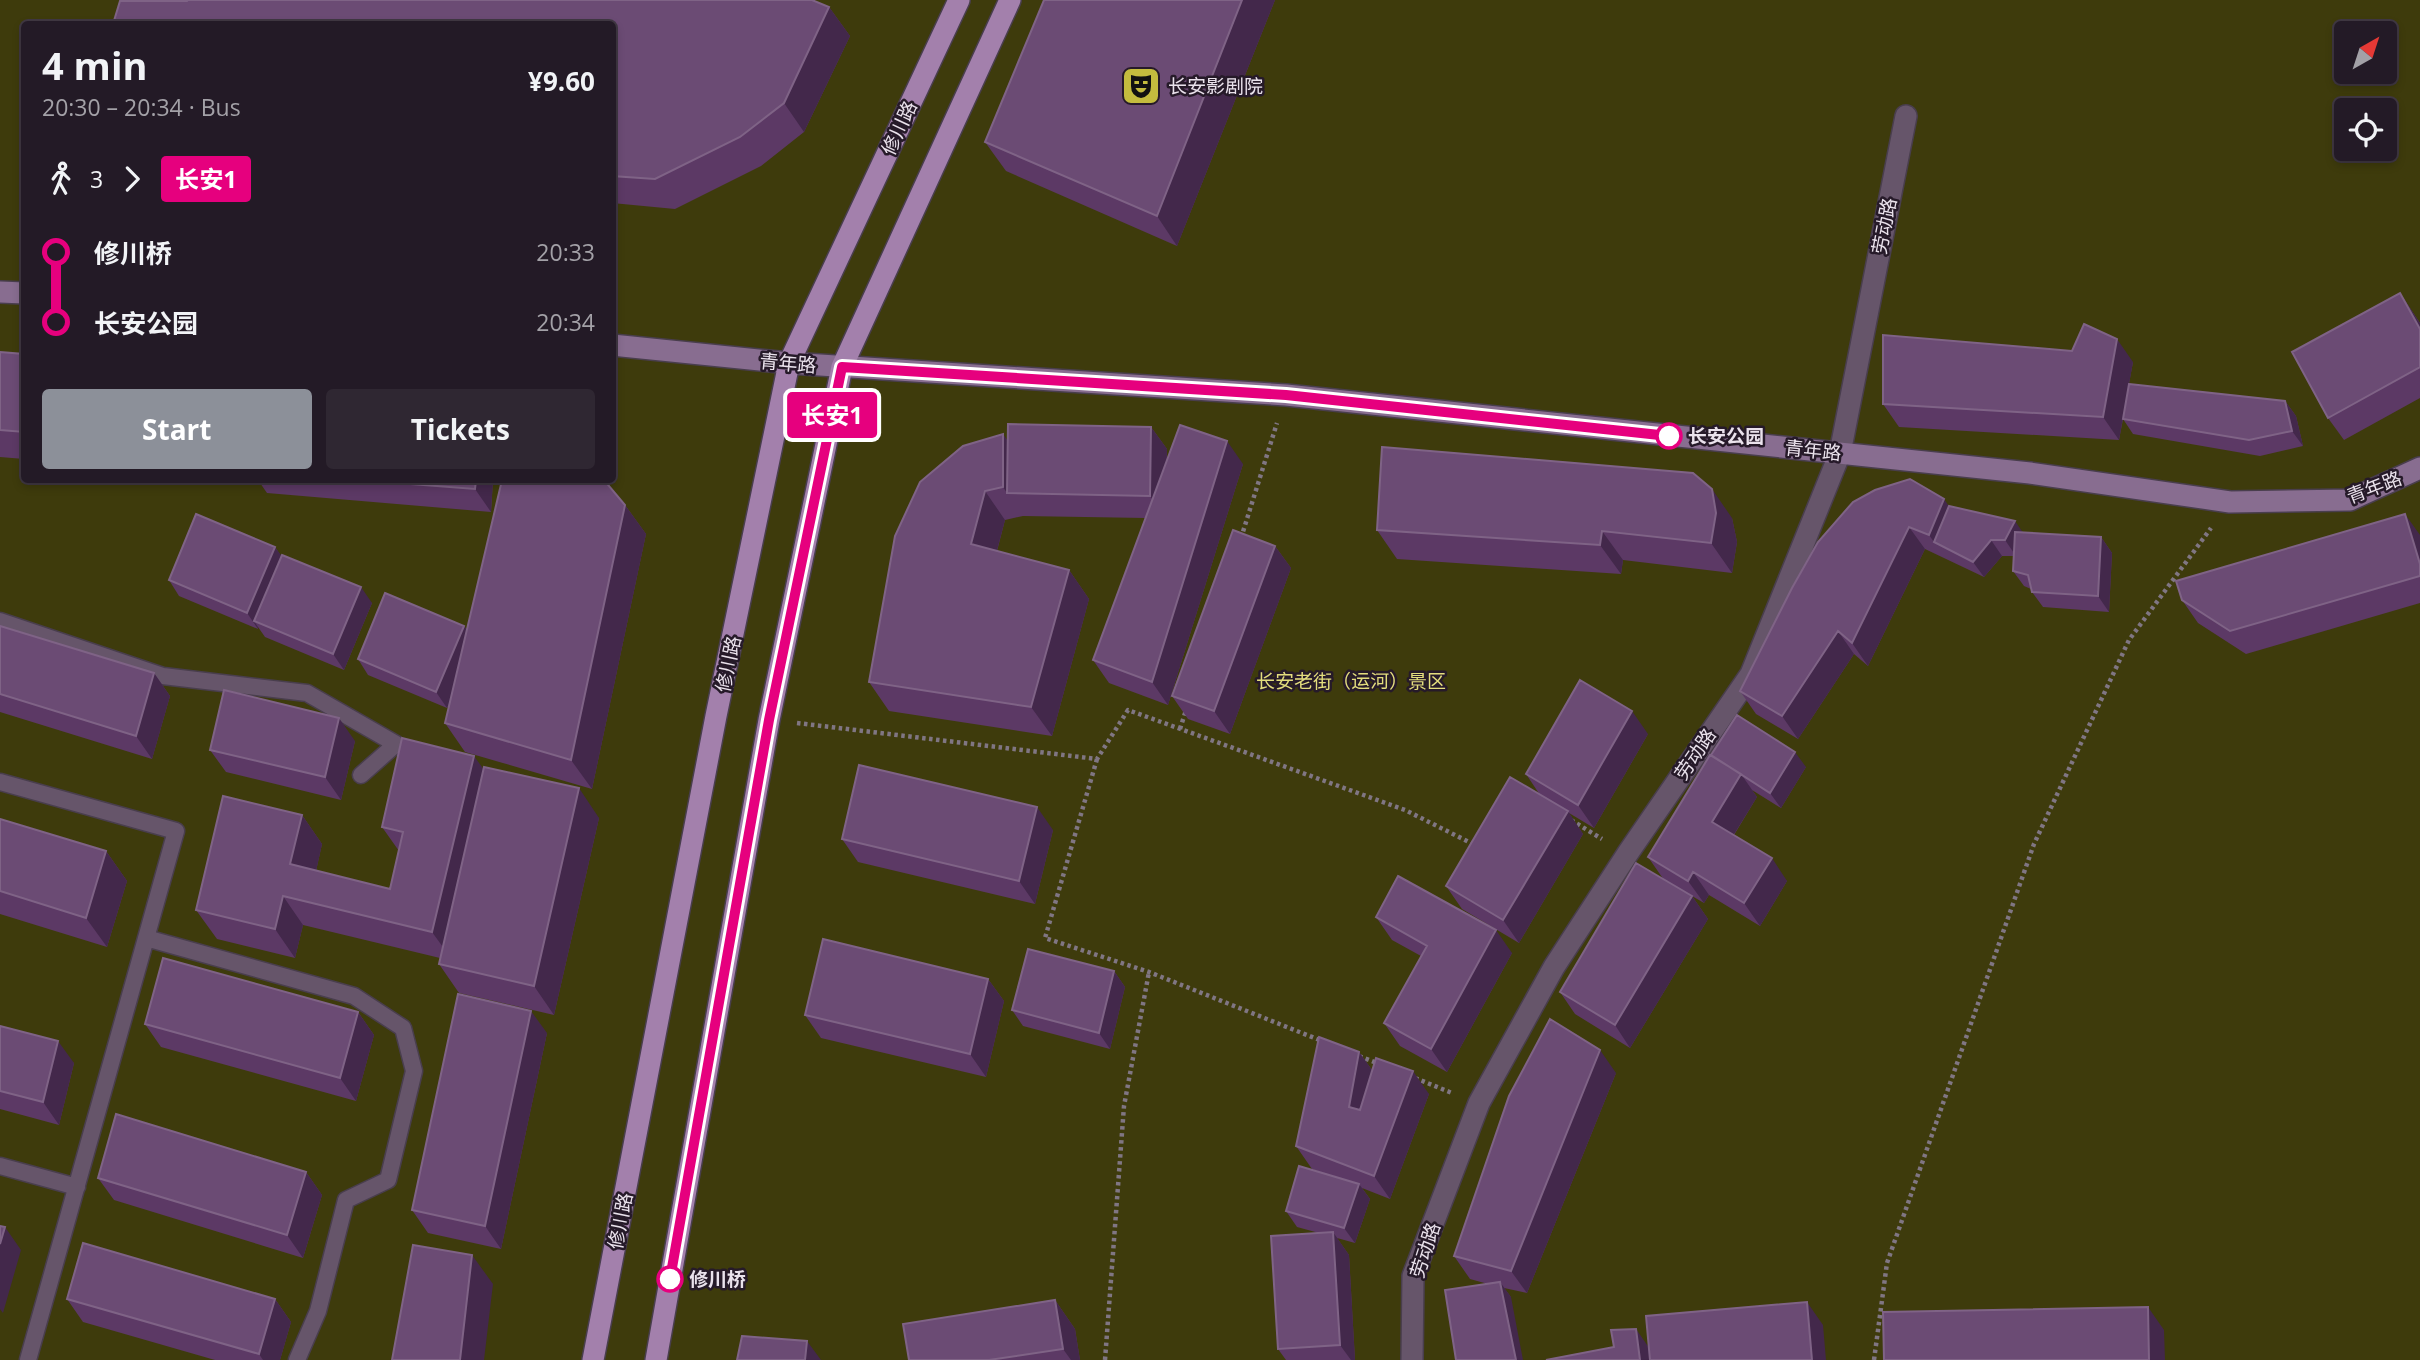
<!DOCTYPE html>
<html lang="en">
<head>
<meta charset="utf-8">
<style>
	body { margin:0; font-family:"Open Sans","Noto Sans SC",sans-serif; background:#2f2732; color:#f1f3f6; height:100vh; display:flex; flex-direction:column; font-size:26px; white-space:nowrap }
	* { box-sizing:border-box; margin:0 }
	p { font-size:23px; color:#a3a1a7 }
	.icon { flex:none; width:38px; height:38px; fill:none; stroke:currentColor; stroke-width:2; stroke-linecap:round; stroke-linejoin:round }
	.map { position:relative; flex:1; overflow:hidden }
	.details { position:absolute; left:21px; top:21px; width:595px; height:462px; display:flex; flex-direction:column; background:#231a26; border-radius:7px; box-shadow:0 4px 10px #0003,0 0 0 2px #403843 }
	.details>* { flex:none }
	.badge { padding:0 14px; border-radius:5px; font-size:24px; line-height:46px }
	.needle { width:46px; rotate:39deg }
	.fabs { position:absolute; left:2334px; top:21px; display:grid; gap:14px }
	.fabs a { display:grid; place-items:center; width:63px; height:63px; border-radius:7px; background:#231a26; box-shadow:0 4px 10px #0003,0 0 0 2px #403843; font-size:35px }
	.map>.badge { position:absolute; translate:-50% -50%; box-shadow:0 0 0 4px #fff }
	.legs { display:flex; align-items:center; gap:10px; height:77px; padding:0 21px; font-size:23px }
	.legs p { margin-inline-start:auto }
	.overview { display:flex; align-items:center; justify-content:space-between; height:119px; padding:0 21px }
	h1 { font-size:38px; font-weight:700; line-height:52px }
	.button { display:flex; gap:14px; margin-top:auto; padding:14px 21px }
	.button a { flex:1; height:80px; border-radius:7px; background:#8c9099; color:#fff; font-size:28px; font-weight:700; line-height:80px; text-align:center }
	.button a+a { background:#2f2732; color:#f1f3f6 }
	ul { padding:0 21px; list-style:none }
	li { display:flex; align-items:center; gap:24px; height:70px; font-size:26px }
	li i { display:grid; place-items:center; width:10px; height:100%; margin:0 9px; background:currentColor }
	li i::after { content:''; width:18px; height:18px; margin:-9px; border:5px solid; border-radius:50%; background:#231a26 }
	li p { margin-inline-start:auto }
	li:first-child i { background:linear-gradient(#0000 50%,currentColor 0) }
	li:last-child i { background:linear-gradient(currentColor 50%,#0000 0) }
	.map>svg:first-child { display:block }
	.green { fill:#3e3b0c; fill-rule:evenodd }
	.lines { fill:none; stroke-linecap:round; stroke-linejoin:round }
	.lane-casing { stroke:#493e4d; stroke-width:19 }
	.street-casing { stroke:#493e4d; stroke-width:24 }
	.secondary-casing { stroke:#493e4d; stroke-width:24 }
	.primary-casing { stroke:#493e4d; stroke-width:24 }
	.path { stroke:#807683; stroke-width:4.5; stroke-dasharray:3.5 3.5; stroke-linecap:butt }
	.lane { stroke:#66556a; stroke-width:16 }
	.street { stroke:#66556a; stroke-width:21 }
	.secondary { stroke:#886d90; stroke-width:21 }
	.primary { stroke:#a380ac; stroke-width:21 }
	.wall { fill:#5c3965 }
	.shaded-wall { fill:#43284b }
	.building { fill:#6b4b74; stroke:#7f6386; stroke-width:2 }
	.line-1-casing { stroke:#fff; stroke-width:16 }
	.line-1 { stroke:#e6007e; stroke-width:10 }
	.stop-1-dot { fill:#fff; stroke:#e6007e; stroke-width:3.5 }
	.labels { text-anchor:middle; stroke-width:5; stroke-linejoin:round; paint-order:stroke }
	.poi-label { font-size:19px; fill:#eae2ec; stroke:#261a29; text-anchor:start }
	.street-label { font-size:19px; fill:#eae2ec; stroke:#261a29 }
	.stop-label { font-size:19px; font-weight:bold; fill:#eae2ec; stroke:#261a29; text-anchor:start }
	.park-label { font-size:19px; fill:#e3dd7d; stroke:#261a29 }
</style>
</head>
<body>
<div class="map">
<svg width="2420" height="1360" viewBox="0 0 2420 1360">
	<rect width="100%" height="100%" fill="#2f2333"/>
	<!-- green -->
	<path class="green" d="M0,0H2420V1360H0ZM24,24H612V480H24ZM2347,33H2385V72H2347ZM2347,110H2385V149H2347Z"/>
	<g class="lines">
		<defs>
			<path id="lane" d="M0,621L163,676L307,693L396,744L361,775
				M0,782L176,831L28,1360
				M146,938L354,996L403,1028L414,1071L388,1180L346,1200L318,1311L297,1360
				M0,1166L77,1187"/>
			<path id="street" d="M1412,1360L1413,1276L1479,1103L1554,967L1628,853L1751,674L1840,453L1906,116"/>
			<path id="secondary" d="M0,292L24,293
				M612,345L789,363L1286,395L2030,473L2230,502L2350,500L2420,468"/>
			<path id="primary" d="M593,1360L716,716L789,363L959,0
				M656,1360L769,720L842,367L1010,0"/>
		</defs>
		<!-- lane casing -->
		<use href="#lane" class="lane-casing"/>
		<!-- street casing -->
		<use href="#street" class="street-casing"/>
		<!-- secondary casing -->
		<use href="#secondary" class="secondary-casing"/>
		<!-- primary casing -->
		<use href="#primary" class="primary-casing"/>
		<!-- path -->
		<path class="path" d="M1241,538L1277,423
			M797,723L1097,759L1128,710L1405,810L1475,845
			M1180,729L1186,710
			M1097,759L1045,938L1149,972L1322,1041
			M1571,820L1602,839
			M1359,1056L1377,1063
			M1415,1078L1452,1093
			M1105,1360L1124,1106L1149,972
			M1874,1360L1887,1263L2034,844L2129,640L2211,528"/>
		<!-- lane -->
		<use href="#lane" class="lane"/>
		<!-- street -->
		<use href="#street" class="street"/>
		<!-- secondary -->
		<use href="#secondary" class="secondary"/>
		<!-- primary -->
		<use href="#primary" class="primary"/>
	</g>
	<!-- wall -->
	<path class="wall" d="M1044,0H1275L1177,246L1006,171L985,142Z
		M829,7L850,36L804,132L761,166L675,209L612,203V24Z
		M2400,293L2420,323V398L2344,440L2328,418Z
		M0,352L24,354V459L0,457Z
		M2133,362L2128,389L2285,401L2296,416L2303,446L2260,456L2133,434L2123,419L2119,440L1899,427L1883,404Z
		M1151,427L1167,449V460L1243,464L1168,705L1109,683L1093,660L1146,518L1023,516L1005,520L997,551L1069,570L1089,599L1052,736L889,711L869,682L1008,441Z
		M258,480H493L491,512L267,493Z
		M1875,490L1949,506L2023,532L2101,537L2112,553L2109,612L2043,607L2032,592L2031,589L2024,586L2013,571L2014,556H2002L1984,577L1925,549L1868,666L1854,654L1798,739L1756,714L1740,691Z
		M625,505L646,534L592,789L465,752L445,723L450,702L447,708L368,675L358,659L464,626L467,630Z
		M1732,518L1737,542L1732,573L1623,560L1621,574L1397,559L1377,530Z
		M2420,535V603L2246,654L2198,623L2182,600Z
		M1275,546L1291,568L1230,734L1188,719L1172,696Z
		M275,547L281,556L372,603L344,670L265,637L258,627V629L179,596L169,580Z
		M0,626L154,673L170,696L152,759L0,712Z
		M1648,734L1594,828L1569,813L1583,834L1519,943L1462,909L1446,886L1540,795L1526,774Z
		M355,741L341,800L226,772L210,750Z
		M1710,755L1806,767L1781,808L1752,790L1757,797L1734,835L1787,881L1760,926L1709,895L1704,903L1692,896L1708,919L1630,1048L1575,1014L1560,992L1664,880L1648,857Z
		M483,769L599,818L554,1015L459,993L439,964L440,958L303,925L295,958L217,939L196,910L302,815L322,844L316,871L390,889L399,851L382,827Z
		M0,819L106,851L127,881L107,947L0,914Z
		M1053,830L1035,904L858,862L842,839Z
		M1376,917L1512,953L1447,1072L1400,1046L1384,1023L1421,956L1392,940Z
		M1114,971L1125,987L1110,1049L1023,1026L1012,1010Z
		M988,979L1004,1001L986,1077L821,1038L805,1015Z
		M358,1012L374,1035L356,1101L161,1047L145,1024Z
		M0,1026L74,1063L59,1125L0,1109Z
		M547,1033L501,1249L428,1233L412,1210Z
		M1359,1052L1372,1070L1429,1094L1390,1199L1362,1188L1370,1199L1355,1243L1337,1238L1349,1255L1355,1360H1286L1278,1349L1319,1233L1297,1227L1286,1211L1326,1174L1312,1169L1296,1146Z
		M1616,1073L1527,1293L1504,1288L1511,1297L1488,1284L1470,1279L1454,1256Z
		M306,1172L322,1195L303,1258L114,1200L98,1178Z
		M67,1299H275L291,1322L280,1360H215L83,1322Z
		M1055,1300L1075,1329L1080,1360H909Z"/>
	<!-- shaded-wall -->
	<path class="shaded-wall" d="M1242,0H1275L1177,246L1157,216Z
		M829,7L850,36L804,132L784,103Z
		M2400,293L2420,323V329Z
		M2117,339L2133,362L2119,440L2103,417Z
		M2285,401L2296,416L2303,446L2292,431Z
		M1151,427L1167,449L1166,518L1150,496Z
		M1003,434L1023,463L1007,493L1003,487Z
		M1227,441L1243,464L1168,705L1152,682Z
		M476,480H493L491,512L475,489Z
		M1712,489L1732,518L1737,542L1732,573L1711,543Z
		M985,491L1005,520L991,573L971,544Z
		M1944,499L1960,522L1934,542L1929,535Z
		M625,505L646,534L592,789L571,760Z
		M2405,514L2420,535V564Z
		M2015,521L2026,537L2016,556L2005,540Z
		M1909,527L1925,549L1868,666L1852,643Z
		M1602,531L1623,560L1621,574L1600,545Z
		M2101,537L2112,553L2109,612L2098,596Z
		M1991,540L2002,556L1984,577L1973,562Z
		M1275,546L1291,568L1230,734L1214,711Z
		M275,547L286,562L254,621L258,627V629L247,613Z
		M1069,570L1089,599L1052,736L1031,707Z
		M361,587L372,603L344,670L333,654Z
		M464,626L475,641L447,708L436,692Z
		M1838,631L1854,654L1798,739L1782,716Z
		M154,673L170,696L152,759L136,736Z
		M1632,711L1648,734L1594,828L1578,805Z
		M339,718L355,741L341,800L325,777Z
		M1795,752L1806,767L1781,808L1770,793Z
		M474,756L495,785L453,961L432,932Z
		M1741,774L1757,797L1728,844L1712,822Z
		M579,788L599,818L554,1015L534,986Z
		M1037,807L1053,830L1035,904L1019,881Z
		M1568,811L1583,834L1519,943L1503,920Z
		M302,815L322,844L311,894L290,864Z
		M106,851L127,881L107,947L86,918Z
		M1772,858L1787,881L1760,926L1744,903Z
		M1693,872L1709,895L1704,903L1688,881Z
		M283,896L303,925L295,958L275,929Z
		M1692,896L1708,919L1630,1048L1615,1025Z
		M1496,930L1512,953L1447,1072L1431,1049Z
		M1114,971L1125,987L1110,1049L1099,1033Z
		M988,979L1004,1001L986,1077L970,1054Z
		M531,1011L547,1033L501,1249L485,1226Z
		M358,1012L374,1035L356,1101L340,1078Z
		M58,1041L74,1063L59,1125L43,1102Z
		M1600,1050L1616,1073L1527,1293L1511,1271Z
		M1359,1052L1375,1074L1365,1130L1349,1107Z
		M1413,1071L1429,1094L1390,1199L1374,1176Z
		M306,1172L322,1195L303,1258L287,1235Z
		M1359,1184L1370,1199L1355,1243L1344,1228Z
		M5,1227L21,1250L3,1313L0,1309V1244Z
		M1333,1232L1349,1255L1355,1360H1351L1340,1345Z
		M472,1255L493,1284L484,1360H460Z
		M1500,1282L1511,1297L1523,1360H1516Z
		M275,1299L291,1322L280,1360H263L259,1354Z
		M1055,1300L1075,1329L1080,1360H1071L1063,1349Z
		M1807,1302L1823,1325L1826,1360H1812Z
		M2148,1307L2164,1330L2165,1360H2149Z
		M1636,1329L1652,1352L1653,1360H1640Z
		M807,1341L821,1360H805Z"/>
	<!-- building -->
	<path class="building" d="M188,0H812L829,7L784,103L740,137L655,179L612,176V24H113L120,1H187Z
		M1044,0H1242L1157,216L985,142Z
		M2400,293L2420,329V367L2328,418L2292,352Z
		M2084,324L2117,339L2103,417L1883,404V335L2072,351Z
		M0,352L24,354V432L0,430Z
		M2129,384L2285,401L2292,431L2249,440L2123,419Z
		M1008,424L1151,427L1150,496L1007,493Z
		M1180,425L1227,441L1152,682L1093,660Z
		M1003,434V487L985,491L971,544L1069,570L1031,707L869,682L895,536L920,482L963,446Z
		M1382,447L1693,473L1712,489L1716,513L1711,543L1602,531L1600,545L1377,530Z
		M1910,479L1944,499L1929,535L1909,527L1852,643L1838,631L1782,716L1740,691L1792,588L1818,542L1853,502L1875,490Z
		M358,480H476L475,489Z
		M502,480H604L625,505L571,760L445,723Z
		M1949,506L2015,521L2005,540H1991L1973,562L1934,542Z
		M196,514L275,547L247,613L169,580Z
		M2405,514L2420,564V576L2230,631L2182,600L2176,581Z
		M1233,530L1275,546L1214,711L1172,696Z
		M2015,532L2101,537L2098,596L2032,592L2028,575L2013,571Z
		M282,555L361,587L333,654L254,621Z
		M385,593L464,626L436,692L358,659Z
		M0,626L154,673L136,736L0,694Z
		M1580,680L1632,711L1578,805L1526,774Z
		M224,690L339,718L325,777L210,750Z
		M1737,715L1795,752L1770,793L1711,755Z
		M402,738L474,756L432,932L283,896L275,929L196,910L223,796L302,815L290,864L390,889L403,832L382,827Z
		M1710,755L1741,774L1712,822L1772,858L1744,903L1693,872L1688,881L1648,857Z
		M859,765L1037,807L1019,881L842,839Z
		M484,767L579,788L534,986L439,964Z
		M1510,777L1568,811L1503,920L1446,886Z
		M0,819L106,851L86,918L0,891Z
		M1636,863L1692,896L1615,1025L1560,992Z
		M1398,876L1496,930L1431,1049L1384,1023L1427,946L1376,917Z
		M823,939L988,979L970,1054L805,1015Z
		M1028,949L1114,971L1099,1033L1012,1010Z
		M163,958L358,1012L340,1078L145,1024Z
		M458,994L531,1011L485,1226L412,1210Z
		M1550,1019L1600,1050L1511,1271L1454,1256L1509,1096Z
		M0,1026L58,1041L43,1102L0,1091Z
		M1319,1037L1359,1052L1349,1107L1360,1110L1376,1058L1413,1071L1374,1176L1296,1146Z
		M116,1114L306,1172L287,1235L98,1178Z
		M1299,1166L1359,1184L1344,1228L1286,1211Z
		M0,1226L5,1227L0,1244Z
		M1333,1232L1340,1345L1278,1349L1271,1236Z
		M83,1243L275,1299L259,1354L67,1299Z
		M413,1245L472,1255L460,1360H392Z
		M1500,1282L1516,1360H1456L1445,1290Z
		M1055,1300L1063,1349L989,1360H909L903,1324Z
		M1807,1302L1812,1360H1650L1646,1316Z
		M2148,1307L2149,1360H1884L1883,1312Z
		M1636,1329L1640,1360H1546L1614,1347L1611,1330Z
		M742,1336L807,1341L805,1360H737Z"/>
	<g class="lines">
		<defs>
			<path id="line-1" d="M670,1279L769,720L842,367L1286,395L1669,436"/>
		</defs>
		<!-- line-1 casing -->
		<use href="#line-1" class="line-1-casing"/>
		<!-- line-1 -->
		<use href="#line-1" class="line-1"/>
	</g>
	<!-- icons -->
	<defs>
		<symbol id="theatre-square" viewBox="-11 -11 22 22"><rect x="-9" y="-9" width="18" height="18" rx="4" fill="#c4bc3e" stroke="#261a29"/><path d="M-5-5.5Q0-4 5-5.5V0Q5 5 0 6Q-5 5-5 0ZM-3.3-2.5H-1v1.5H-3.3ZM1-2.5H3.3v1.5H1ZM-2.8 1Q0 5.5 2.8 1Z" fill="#111"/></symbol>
	</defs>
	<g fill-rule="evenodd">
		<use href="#theatre-square" x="1119" y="64" width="44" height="44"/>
	</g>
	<!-- markers -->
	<g class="stop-1-dot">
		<circle cx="1669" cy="436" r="12"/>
		<circle cx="670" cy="1279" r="12"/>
	</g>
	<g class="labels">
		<!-- poi labels -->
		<g class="poi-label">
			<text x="1168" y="93">长安影剧院</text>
		</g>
		<!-- street labels -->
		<g class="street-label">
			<text transform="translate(899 128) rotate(-65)" y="7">修川路</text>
			<text transform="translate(1884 226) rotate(-79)" y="7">劳动路</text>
			<text transform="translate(788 363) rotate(5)" y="7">青年路</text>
			<text transform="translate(1813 450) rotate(6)" y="7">青年路</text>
			<text transform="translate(2374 487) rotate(-21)" y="7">青年路</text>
			<text transform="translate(728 664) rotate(-78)" y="7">修川路</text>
			<text transform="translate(1695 754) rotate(-56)" y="7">劳动路</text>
			<text transform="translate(620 1221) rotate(-79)" y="7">修川路</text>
			<text transform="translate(1425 1250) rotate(-72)" y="7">劳动路</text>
		</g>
		<!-- stop labels -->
		<g class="stop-label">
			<text x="1688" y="443">长安公园</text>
			<text x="689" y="1286">修川桥</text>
		</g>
		<!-- park labels -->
		<g class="park-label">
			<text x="1351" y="688">长安老街（运河）景区</text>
		</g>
	</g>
</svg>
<div class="fabs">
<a><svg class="needle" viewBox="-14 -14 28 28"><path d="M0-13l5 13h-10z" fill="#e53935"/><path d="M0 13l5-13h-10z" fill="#a3a1a7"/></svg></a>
<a><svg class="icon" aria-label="locate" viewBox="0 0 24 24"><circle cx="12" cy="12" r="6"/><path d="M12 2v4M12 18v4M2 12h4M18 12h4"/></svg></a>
</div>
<b class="badge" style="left:832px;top:415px;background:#e6007e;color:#fff">长安1</b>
<section class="details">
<div class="overview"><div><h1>4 min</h1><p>20:30 – 20:34 · Bus</p></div><b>¥9.60</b></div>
<div class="legs"><svg class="icon" aria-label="walk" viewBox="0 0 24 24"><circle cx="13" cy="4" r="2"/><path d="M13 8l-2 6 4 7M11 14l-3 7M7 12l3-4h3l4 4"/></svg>3<svg class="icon" aria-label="forward" viewBox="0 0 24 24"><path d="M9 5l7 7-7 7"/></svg><b class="badge" style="background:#e6007e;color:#fff">长安1</b></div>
<ul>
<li><i style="color:#e6007e"></i><b>修川桥</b><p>20:33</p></li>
<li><i style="color:#e6007e"></i><b>长安公园</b><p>20:34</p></li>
</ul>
<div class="button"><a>Start</a><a>Tickets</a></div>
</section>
</div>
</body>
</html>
